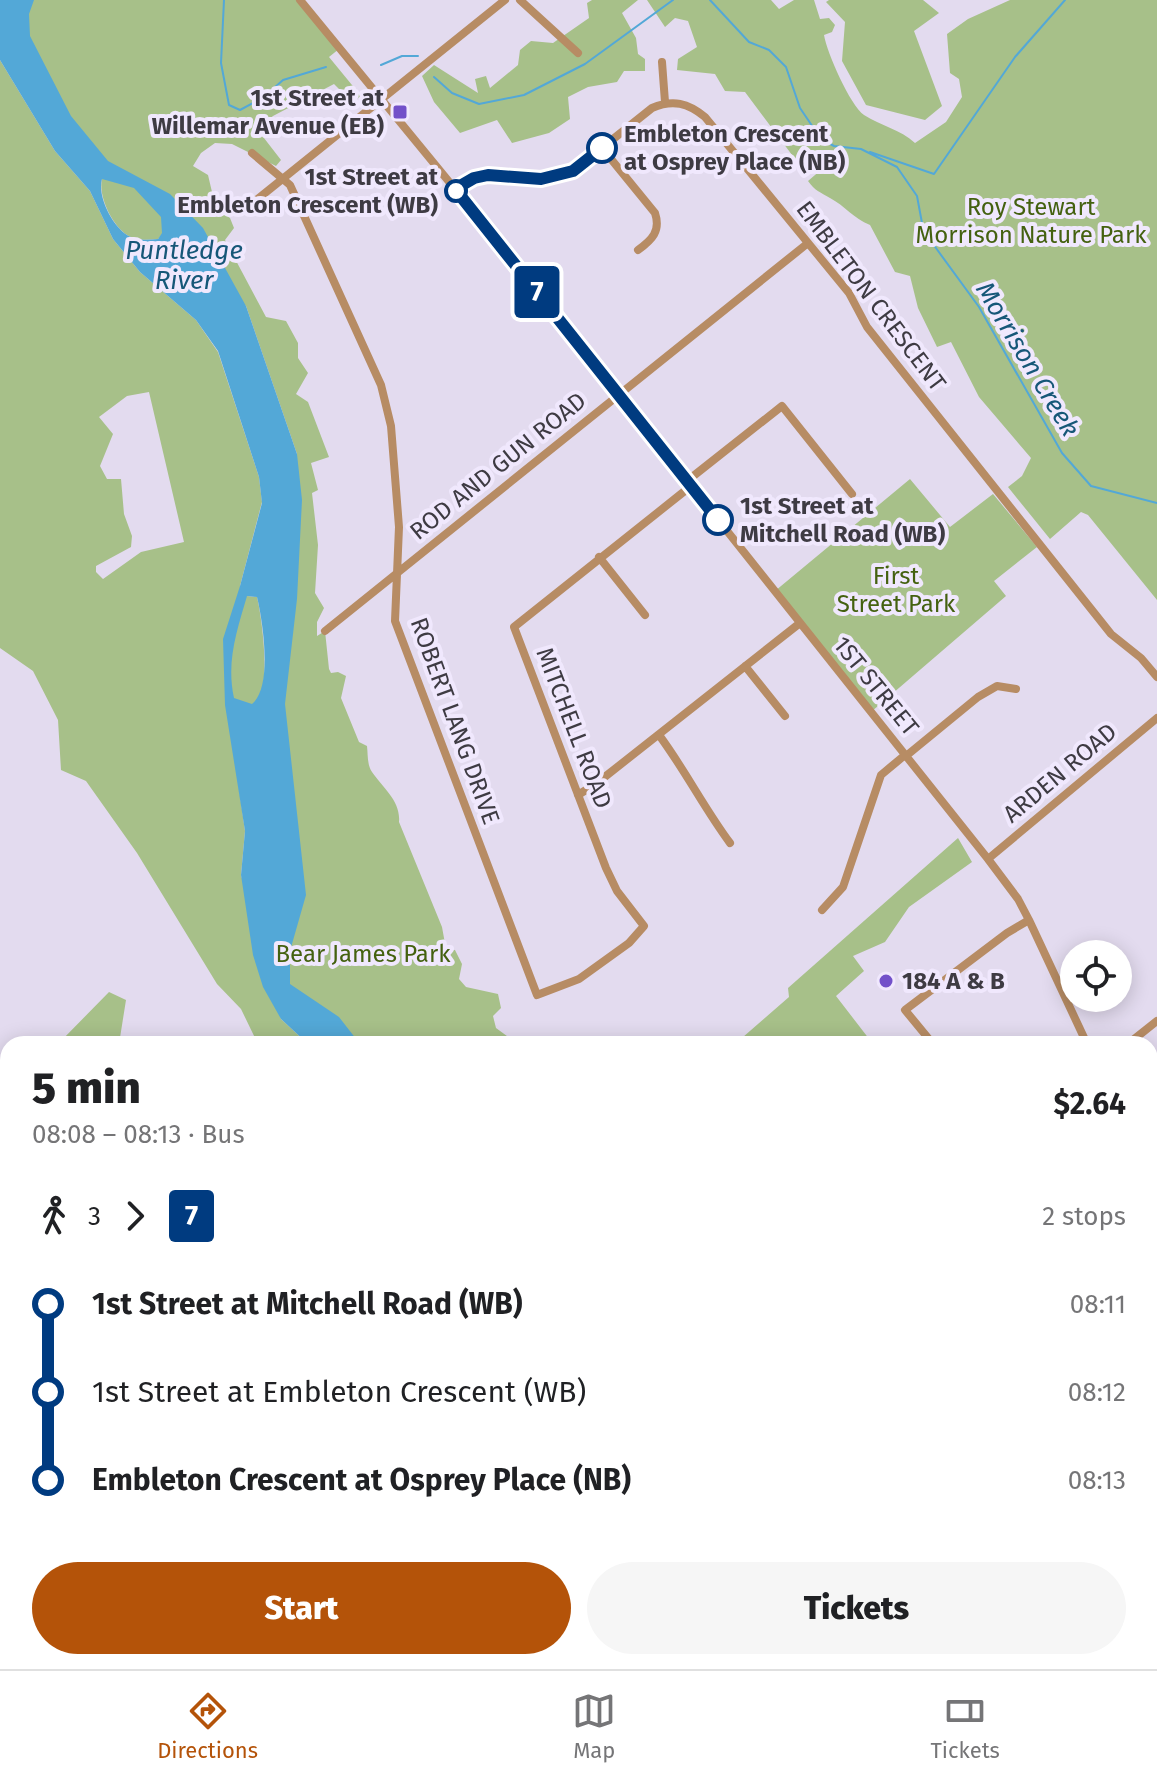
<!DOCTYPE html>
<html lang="en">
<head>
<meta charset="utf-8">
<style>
	body { margin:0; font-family:"Fira Sans",sans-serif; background:#f6f6f6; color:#202124; height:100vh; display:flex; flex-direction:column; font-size:30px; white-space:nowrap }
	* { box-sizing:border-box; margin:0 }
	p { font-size:26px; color:#757577 }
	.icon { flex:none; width:44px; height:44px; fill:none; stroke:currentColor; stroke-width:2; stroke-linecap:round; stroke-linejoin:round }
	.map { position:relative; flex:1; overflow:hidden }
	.details { position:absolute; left:0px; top:1036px; width:1158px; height:634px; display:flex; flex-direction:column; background:#fff; border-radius:24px 24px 0 0; box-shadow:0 4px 20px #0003 }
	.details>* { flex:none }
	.badge { padding:0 16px; border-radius:6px; font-size:28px; line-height:52px }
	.controls { position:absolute; left:1060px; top:940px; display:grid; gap:16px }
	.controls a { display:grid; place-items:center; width:72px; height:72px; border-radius:50%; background:#fff; box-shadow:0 4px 20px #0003; font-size:40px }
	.map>.badge { position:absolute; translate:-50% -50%; box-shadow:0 0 0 4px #fff }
	.legs { display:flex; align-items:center; gap:12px; height:88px; padding:0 32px; font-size:26px }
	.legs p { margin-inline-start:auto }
	.summary { display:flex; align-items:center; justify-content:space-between; height:136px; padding:0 32px }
	h1 { font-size:44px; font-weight:800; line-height:60px }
	.action { display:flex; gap:16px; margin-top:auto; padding:16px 32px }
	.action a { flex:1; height:92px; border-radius:48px; background:#b45309; color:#fff; font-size:32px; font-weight:800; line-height:92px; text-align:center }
	.action a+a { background:#f6f6f6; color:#202124 }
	ul { padding:0 32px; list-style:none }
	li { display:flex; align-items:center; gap:28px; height:88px; font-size:30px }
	li i { display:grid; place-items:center; width:12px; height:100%; margin:0 10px; background:currentColor }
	li i::after { content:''; width:20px; height:20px; margin:-10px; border:6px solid; border-radius:50%; background:#fff }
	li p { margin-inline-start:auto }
	li:first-child i { background:linear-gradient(#0000 50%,currentColor 0) }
	li:last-child i { background:linear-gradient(currentColor 50%,#0000 0) }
	.tab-bar { display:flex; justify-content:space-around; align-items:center; height:112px; border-top:2px solid #e0e0e0; background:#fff; font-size:22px; color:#757577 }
	.tab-bar a { display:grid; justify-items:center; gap:4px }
	.tab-bar .active { color:#b45309 }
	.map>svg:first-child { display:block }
	.green { fill:#a7c089; fill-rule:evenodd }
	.water { fill:#53a8d7; fill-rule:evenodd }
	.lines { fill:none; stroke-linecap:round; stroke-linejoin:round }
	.stream { stroke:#53a8d7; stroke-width:2 }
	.minor { stroke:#b78c64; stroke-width:8 }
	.line-1-casing { stroke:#fff; stroke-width:18 }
	.line-1 { stroke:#003b80; stroke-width:12 }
	.poi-dot { fill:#7250c9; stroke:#f0e8fd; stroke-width:3 }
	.stop-1-dot { fill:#fff; stroke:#003b80; stroke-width:4 }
	.labels { text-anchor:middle; stroke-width:8; stroke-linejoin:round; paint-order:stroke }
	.poi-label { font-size:24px; font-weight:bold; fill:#3e3b43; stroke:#f0e8fd; text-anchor:end }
	.stop-label { font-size:24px; font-weight:bold; fill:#3e3b43; stroke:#f0e8fd; text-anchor:start }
	.park-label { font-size:24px; fill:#446110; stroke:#f0e8fd }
	.street-label { font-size:24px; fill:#3e3b43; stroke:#f0e8fd }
	.water-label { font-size:26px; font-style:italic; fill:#165778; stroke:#f0e8fd }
</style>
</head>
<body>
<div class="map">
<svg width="1157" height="1669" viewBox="0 0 1157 1669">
	<rect width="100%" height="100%" fill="#e3dbef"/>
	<!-- green -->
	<path class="green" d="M24,0H300L339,49L329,57L361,96L352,102L334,84L273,116L257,129L281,160L276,166L232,144L215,143L201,153L193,166L208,175L216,209L230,218L234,228L225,240L266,317L286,321L298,343V358L308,373L296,394L308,402L329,457L311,463L318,490L312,493L318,545L315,593L324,608L317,622V636L325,631L329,669L331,673L338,672L346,676L341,698L359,742L367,746C368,754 367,765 372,772C383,788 401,801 399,822L442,927L446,949L455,950L462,964L459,979L466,987L498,994L501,1008L493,1016L496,1028L511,1039L509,1044H344L294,998L283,975L285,659L297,454L246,306L163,233L158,239C148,240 136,241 127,235C112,225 98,196 102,179L38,77L21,5Z
		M592,0H638L622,13L636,38L638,54L645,59V71H624L617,82L588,87L568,97L570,119L549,133L512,143L497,120L460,133L434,102L422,76L434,65L478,93L475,79L486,76L490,88L518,65L520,50L531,41L553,43L589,18L587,3Z
		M647,0H771L779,9L794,0H814L820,19L829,18L835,25L832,32L824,35C827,53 850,105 864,115C881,126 900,129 915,143L946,122L962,97L959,79L950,73L947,34L968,19L1010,0H1157V600L1088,515L1081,512L1050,539L1008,487L1022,476L1031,458L979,397L951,342L937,347L918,308L910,276L895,272L870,225C853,218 845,206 830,198C820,192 815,191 808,181L822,169L807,154L795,159L745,92L725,91L715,74L677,70L678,59L697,47L688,21L675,18L665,27Z
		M829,0H923L939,13L914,31L942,106L925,120L866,105L842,61L845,22L826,2Z
		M0,60L55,151L90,191L113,239L140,272L196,320L218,352L259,477L262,502L240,586L247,596L257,597C262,618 270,679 259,698C254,707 238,722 231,732L245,831L241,875L281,1019L308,1044H258L241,1009L217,984L137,853L86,781L61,770L58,720L33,671L0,648ZM149,392L184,542L141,552L103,579L96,572V566L131,547L132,536L124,514L121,479H107L100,466L113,434L99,417L127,396Z
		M910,479L950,527L993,494L1037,547L994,581L1006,596L871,712L775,591Z
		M958,838L972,862L909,907L885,942L853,956L864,971L836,996L873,1044H735L789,997L788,988Z
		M109,992L126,1000L119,1044H58Z
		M8,1534V1619L0,1624V1540Z
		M1150,1580L1157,1589V1669H1031L1022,1662H1150Z
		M390,1662H542L557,1669H389Z
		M557,1662H710L717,1669H568Z"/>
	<!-- water -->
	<path class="water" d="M0,0H34L29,14L30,36L71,116L108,161L170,194L203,228L246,306L297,454L302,500L297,599L285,704L306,895L290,951V984L339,1017L360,1044H308L281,1019L263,987L253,955L241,875L245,831L225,705L223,639L240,586L262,503L259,477L218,351L196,320L140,272L113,239L90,191L55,151L0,60ZM102,179L134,188L161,217L162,233L158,239C148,240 136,241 127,235C112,225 97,196 102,179ZM247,596L257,597C263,622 273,687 252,704L234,698C226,662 237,630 247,596Z
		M8,1619V1662H84L73,1669H0V1624Z"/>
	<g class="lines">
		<!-- stream -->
		<path class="stream" d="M224,0L221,63L229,105L240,110L264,97L283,80L326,67
			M710,0L749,42L769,50L786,67L800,108L821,139L834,146L861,149L897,167L917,196L922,223L933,244L979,307L1062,453L1091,486L1157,503
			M381,65L402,56H418
			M434,77L452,93L479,104L524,95L585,64L673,0
			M870,152L934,174L1015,57L1065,0"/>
		<!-- minor -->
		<path class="minor" d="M300,0L455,189L988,859L1018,899L1029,920L1087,1044
			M520,0L578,53
			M662,62L665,102
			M602,148L655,213C661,231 652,240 638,250
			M252,153L290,185L381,385L391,426L399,527L395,621L537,995L579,979L629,943L644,926L617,891L606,868L514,627L691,486
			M455,189L474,178L488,175L541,179L573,171L652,108C673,99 688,103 705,117L849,293L867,327L1111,634L1141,658L1157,677
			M254,202L505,0
			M687,481L782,406L852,494
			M599,557L645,615
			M325,631L808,243
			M745,666L785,716
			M659,735C685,770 704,808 730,843
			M906,756L978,697L997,686L1016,689
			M578,795L597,783L800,623
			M988,859L1157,718
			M822,910L843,887L881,775L905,755
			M933,1044L905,1010L1007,933L1029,920
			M1128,1044L1157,1021
			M1150,1182L1157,1196
			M1150,1342L1157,1337
			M199,1662L201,1669
			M748,1669L756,1662"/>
	</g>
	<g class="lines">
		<defs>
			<path id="line-1" d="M602,148L573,171L541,179L488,175L474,178L455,189L718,520"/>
		</defs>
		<!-- line-1 casing -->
		<use href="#line-1" class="line-1-casing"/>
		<!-- line-1 -->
		<use href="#line-1" class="line-1"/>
	</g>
	<!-- markers -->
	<g class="poi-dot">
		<rect x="392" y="104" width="16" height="16" rx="4"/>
		<circle cx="886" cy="981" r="8"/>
	</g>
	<g class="stop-1-dot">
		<circle cx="602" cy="148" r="14"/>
		<circle cx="456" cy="191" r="10"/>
		<circle cx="718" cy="520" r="14"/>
	</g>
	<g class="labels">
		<!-- poi labels -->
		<g class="poi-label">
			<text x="384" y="106">1st Street at<tspan x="384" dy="28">Willemar Avenue (EB)</tspan></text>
			<text x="902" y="989" text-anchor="start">184 A &amp; B</text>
		</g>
		<!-- stop labels -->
		<g class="stop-label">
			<text x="624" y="142">Embleton Crescent<tspan x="624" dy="28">at Osprey Place (NB)</tspan></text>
			<text x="438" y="185" text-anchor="end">1st Street at<tspan x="438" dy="28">Embleton Crescent (WB)</tspan></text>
			<text x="740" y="514">1st Street at<tspan x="740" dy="28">Mitchell Road (WB)</tspan></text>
		</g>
		<!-- park labels -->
		<g class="park-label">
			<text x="1031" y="215">Roy Stewart<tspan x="1031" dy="28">Morrison Nature Park</tspan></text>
			<text x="896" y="584">First<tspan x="896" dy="28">Street Park</tspan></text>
			<text x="363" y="962">Bear James Park</text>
		</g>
		<!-- street labels -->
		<g class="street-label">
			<text transform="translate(871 296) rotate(53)" y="8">EMBLETON CRESCENT</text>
			<text transform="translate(498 466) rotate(-39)" y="8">ROD AND GUN ROAD</text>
			<text transform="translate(876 686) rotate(51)" y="8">1ST STREET</text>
			<text transform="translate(455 721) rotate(70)" y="8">ROBERT LANG DRIVE</text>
			<text transform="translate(574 728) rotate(69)" y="8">MITCHELL ROAD</text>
			<text transform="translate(1060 773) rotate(-40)" y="8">ARDEN ROAD</text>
		</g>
		<!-- water labels -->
		<g class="water-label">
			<text x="184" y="259">Puntledge<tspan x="184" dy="30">River</tspan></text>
			<text transform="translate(1028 359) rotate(59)" y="9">Morrison Creek</text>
		</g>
	</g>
</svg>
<div class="controls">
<a><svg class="icon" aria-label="locate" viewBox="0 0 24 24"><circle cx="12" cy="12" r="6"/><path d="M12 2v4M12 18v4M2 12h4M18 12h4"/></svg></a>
</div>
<b class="badge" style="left:537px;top:292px;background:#003b80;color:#fff">7</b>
<section class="details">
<div class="summary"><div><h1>5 min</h1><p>08:08 – 08:13 · Bus</p></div><b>$2.64</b></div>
<div class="legs"><svg class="icon" aria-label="walk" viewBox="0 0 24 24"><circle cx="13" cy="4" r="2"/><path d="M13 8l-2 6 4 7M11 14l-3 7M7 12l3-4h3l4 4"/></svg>3<svg class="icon" aria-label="forward" viewBox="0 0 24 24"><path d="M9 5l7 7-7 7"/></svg><b class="badge" style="background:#003b80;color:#fff">7</b><p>2 stops</p></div>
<ul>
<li><i style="color:#003b80"></i><b>1st Street at Mitchell Road (WB)</b><p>08:11</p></li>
<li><i style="color:#003b80"></i><span>1st Street at Embleton Crescent (WB)</span><p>08:12</p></li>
<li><i style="color:#003b80"></i><b>Embleton Crescent at Osprey Place (NB)</b><p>08:13</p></li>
</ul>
<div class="action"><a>Start</a><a>Tickets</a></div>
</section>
</div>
<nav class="tab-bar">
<a class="active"><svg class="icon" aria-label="directions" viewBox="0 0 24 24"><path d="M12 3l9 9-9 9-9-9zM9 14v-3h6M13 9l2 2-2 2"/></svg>Directions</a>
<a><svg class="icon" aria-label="map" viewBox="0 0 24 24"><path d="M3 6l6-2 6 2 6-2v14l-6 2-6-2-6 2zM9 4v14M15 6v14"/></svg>Map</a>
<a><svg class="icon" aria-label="tickets" viewBox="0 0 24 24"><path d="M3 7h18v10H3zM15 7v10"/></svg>Tickets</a>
</nav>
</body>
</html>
